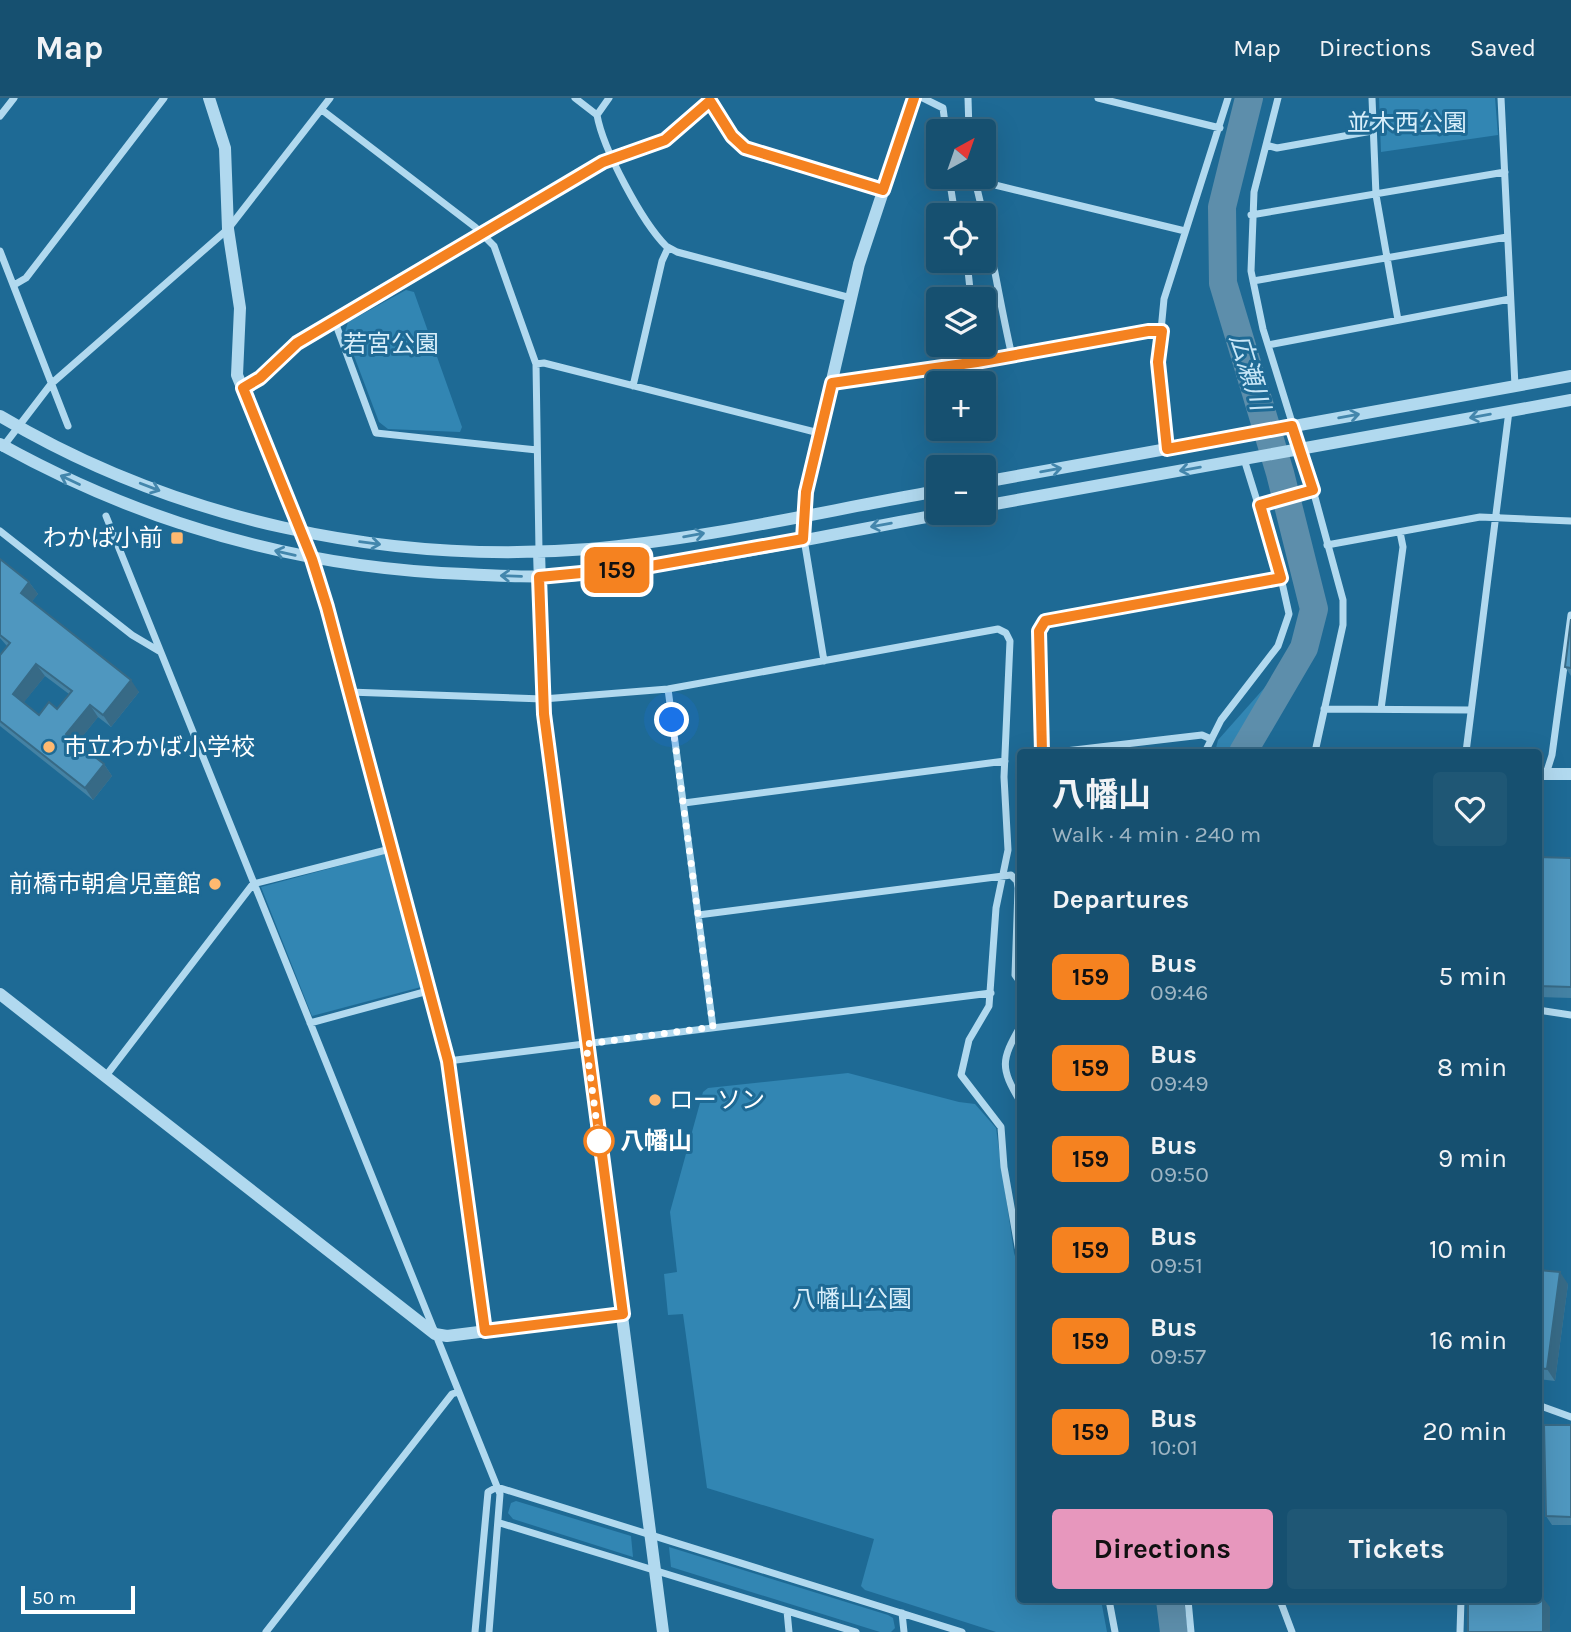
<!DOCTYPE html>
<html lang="en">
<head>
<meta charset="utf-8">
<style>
	body { margin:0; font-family:Karla,"Noto Sans JP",sans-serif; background:#1f5775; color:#f1f3f6; height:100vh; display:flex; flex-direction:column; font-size:26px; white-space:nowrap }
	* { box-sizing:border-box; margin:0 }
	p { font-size:23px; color:#9eb5c3 }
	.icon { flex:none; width:38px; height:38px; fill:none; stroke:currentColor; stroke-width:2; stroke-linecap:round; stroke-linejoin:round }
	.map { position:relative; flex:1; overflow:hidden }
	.sheet { position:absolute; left:1017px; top:651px; width:525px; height:854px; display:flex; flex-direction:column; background:#165070; border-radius:7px; box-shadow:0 7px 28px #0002,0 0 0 2px #356783 }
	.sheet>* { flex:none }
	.badge { padding:0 14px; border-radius:10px; font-size:24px; line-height:46px }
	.needle { width:46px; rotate:40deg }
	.tools { position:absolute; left:926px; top:21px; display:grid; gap:14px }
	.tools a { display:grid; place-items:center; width:70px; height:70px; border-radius:7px; background:#165070; box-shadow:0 7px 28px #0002,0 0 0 2px #356783; font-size:35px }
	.scale { position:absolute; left:21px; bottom:18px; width:114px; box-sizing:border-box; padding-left:7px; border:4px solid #fff; border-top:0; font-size:19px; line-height:24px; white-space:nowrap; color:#fff; -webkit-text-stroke:5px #1e6a95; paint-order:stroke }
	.you { position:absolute; width:35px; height:35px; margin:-18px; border:5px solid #fff; border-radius:50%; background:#1a73e8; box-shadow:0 0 0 10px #1a73e833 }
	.map>.badge { position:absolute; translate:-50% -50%; box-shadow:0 0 0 4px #fff }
	h2 { padding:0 35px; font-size:26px; line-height:63px }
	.round { display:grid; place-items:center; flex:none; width:74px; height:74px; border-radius:7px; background:#1f5775 }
	.overview { display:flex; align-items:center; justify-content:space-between; height:119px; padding:0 35px }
	h1 { font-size:33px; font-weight:700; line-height:52px }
	.button { display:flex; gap:14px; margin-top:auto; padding:14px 35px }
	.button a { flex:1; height:80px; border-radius:7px; background:#e797bd; color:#111; font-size:28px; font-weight:700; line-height:80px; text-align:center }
	.button a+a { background:#1f5775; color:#f1f3f6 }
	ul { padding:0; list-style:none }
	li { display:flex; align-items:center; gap:21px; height:91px; padding:0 35px }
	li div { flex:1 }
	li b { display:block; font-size:26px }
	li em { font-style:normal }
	li .badge { min-width:77px; font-weight:700; text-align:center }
	header { display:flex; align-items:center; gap:42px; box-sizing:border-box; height:98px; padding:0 35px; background:#165070; border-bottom:2px solid #356783 }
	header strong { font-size:33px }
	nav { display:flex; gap:38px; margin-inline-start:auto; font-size:24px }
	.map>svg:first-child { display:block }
	.green { fill:#3286b3 }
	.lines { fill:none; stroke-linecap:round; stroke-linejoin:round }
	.river { stroke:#5d8eab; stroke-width:28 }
	.minor { stroke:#b1d9ef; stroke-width:7 }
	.tertiary { stroke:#b1d9ef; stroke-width:12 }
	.wall { fill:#4482a4; fill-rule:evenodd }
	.shaded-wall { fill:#376a86 }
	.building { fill:#4f97bf; stroke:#376a86; stroke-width:2; fill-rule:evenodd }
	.oneway { stroke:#4386ac }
	.line-casing { stroke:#fff; stroke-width:16 }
	.line { stroke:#f58220; stroke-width:10 }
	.walk { stroke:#fff; stroke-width:7; stroke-dasharray:0 12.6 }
	.poi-dot { fill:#feb970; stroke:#1e6a95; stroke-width:2.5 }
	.stop-dot { fill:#fff; stroke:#f58220; stroke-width:3.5 }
	.labels { text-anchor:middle; stroke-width:6; stroke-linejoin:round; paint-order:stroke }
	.park-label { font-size:24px; fill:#d8eefa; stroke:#1e6a95 }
	.poi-label { font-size:24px; fill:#fff; stroke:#1e6a95; text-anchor:end }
	.stop-label { font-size:24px; font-weight:bold; fill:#fff; stroke:#1e6a95; text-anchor:start }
	.water-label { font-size:26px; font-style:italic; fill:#c8e6f7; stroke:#1e6a95 }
</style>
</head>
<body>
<header>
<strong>Map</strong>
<nav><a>Map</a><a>Directions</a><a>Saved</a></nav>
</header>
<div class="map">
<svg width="1571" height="1534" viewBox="0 0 1571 1534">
	<rect width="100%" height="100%" fill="#1e6a95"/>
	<!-- green -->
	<path class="green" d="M1379,0H1495L1498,37L1381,54Z
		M406,192L414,194L462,329L460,334L388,331L379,324L345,234L348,224Z
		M1274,579L1233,654H1215L1218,642Z
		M387,755L421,889L312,918L261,789Z
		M848,975L959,1004L975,1006L996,1030L1014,1155L1020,1174V1502H1101L1107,1534H996L865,1492L861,1488L874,1441L707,1390L683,1216L668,1217L664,1176L677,1174L670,1114L703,994L708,990Z
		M516,1403L631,1438L633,1459L513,1421L508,1415L511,1405Z
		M669,1449L888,1517L893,1520L895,1530L891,1534H880L671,1469Z"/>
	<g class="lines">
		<!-- river -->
		<path class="river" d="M1243,654L1304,550L1314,511L1280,375L1223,185L1222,109L1249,0
			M1170,1502L1174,1534"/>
		<!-- minor -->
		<path class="minor" d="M575,0L597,17
			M609,0L597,17C603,51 642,124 666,148L677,154L851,200
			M923,0L943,10L946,33
			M968,0L969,33
			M1098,0L1220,30
			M1278,0L1254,94L1251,173L1263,231L1313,392L1343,502V527L1315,654
			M1372,0L1376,97L1398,222
			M1501,0L1515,288
			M711,3L732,38L745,50L883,92
			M322,12L475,129L494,148L536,266L539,453
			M0,18L14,0
			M1266,47L1277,50L1372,33
			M949,79L955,117
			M974,79C990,138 998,198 1012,258
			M977,88L991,86L1185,133
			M1251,117L1505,74
			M0,153L68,328
			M967,163L971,201
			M1253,183L1507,139
			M14,187L26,180L164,0
			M335,224L376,335L537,352
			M975,247L977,264
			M1268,247L1510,201
			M536,266L544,265L819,335
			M832,285L977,264L1148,233H1162
			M633,288L662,163L668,150
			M243,290L260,280L297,245L603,64L672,38L713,0
			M2,350L51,286L228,131L330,0
			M1167,351L1158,264L1164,201L1228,0
			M1260,407L1313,392
			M106,418L500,1396L489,1534
			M0,433L132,537L159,553
			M804,441L824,563
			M1327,447L1480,419L1571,423
			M312,461L448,963L485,1233
			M668,591L713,929
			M349,594L543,601L668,591L998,531L1006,535L1010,543L1004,679L1008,752L996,810L989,908L969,942L961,977L1001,1029L1004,1069L1020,1160
			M1324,611L1471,612
			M1381,611L1403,449L1400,434
			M1040,654L1039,533L1045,523L1281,480
			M1057,654L1202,637L1211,641
			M1205,654L1221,622L1278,548L1289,516L1281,480L1244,361
			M1466,654L1509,313
			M1546,676L1552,657L1571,517
			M684,705L1005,663
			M698,817L1011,777L1017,783L1018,790L1015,877L1020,884
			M1538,912L1571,917
			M310,925L428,893
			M1020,929C1001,962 1000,970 1020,1003
			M448,963L991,895
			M105,979L253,786L390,751
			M1538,1307L1571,1319
			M500,1425L856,1534
			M1109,1502L1115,1534
			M1188,1502L1191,1534
			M1280,1502L1292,1534
			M787,1513L789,1534
			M902,1515L904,1534
			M266,1534L452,1296L458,1294
			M475,1534L488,1394L497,1389L962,1534
			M1460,1534L1461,1502"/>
		<!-- tertiary -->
		<path class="tertiary" d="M209,0L225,50L228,131L240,210L237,277L312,461
			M0,318C175,422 385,467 589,451C706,441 823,413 938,393
			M0,346C144,426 301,470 465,476C502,478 540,480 577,477C701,466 825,437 948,415
			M984,384L1571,278
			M984,408L1571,302
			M804,441L806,394L859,166L914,0
			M539,453L544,616L663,1534
			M1538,676H1571
			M0,896L435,1236L447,1238L623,1216"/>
	</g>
	<!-- wall -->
	<path class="wall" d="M0,461L29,484L38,496L32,503L139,594L111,629L98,619L77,645L104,666L112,678L93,702L0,628V557L7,548L0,540ZM45,578L69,596L57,611L39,617L23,605Z
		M1571,521V578L1565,569Z
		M1538,759L1571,760V900L1538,899Z
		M1538,1172L1568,1186L1555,1283L1538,1281Z
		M1571,1327V1427H1552L1546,1418Z"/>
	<!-- shaded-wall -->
	<path class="shaded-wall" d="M29,484L38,496L29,507L21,495Z
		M36,566L45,578L21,608L13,596Z
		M131,582L139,594L111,629L103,617Z
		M90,607L98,619L75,648L66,636Z
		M104,666L112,678L93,702L85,690Z
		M1560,1174L1568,1186L1555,1283L1547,1271Z
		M1543,1500L1550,1509V1534H1543Z"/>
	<!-- building -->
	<path class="building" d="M0,461L29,484L21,495L131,582L103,617L90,607L66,636L104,666L85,690L0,623V557L10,545L0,537ZM36,566L72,593L57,611L49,604L39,617L13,596Z
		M1571,521V570L1565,569Z
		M1538,759L1571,760V889L1538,888Z
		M1538,1172L1560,1174L1547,1271L1538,1270Z
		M1544,1327H1571V1419L1546,1418Z
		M1538,1495L1543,1500V1534H1468V1502H1538Z"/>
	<!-- one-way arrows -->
	<defs><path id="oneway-shaft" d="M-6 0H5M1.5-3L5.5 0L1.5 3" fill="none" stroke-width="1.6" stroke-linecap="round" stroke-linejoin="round" transform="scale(1.75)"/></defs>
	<g class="oneway">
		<use href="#oneway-shaft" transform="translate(1349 318) rotate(-10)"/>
		<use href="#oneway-shaft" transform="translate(1480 318) rotate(170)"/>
		<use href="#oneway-shaft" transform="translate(1190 371) rotate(170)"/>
		<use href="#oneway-shaft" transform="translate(1051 372) rotate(-10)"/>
		<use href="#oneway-shaft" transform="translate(70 382) rotate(-155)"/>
		<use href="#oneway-shaft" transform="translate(150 389) rotate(21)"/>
		<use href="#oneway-shaft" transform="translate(881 427) rotate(170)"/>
		<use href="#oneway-shaft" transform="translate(694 437) rotate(-10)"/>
		<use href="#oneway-shaft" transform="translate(370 445) rotate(7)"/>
		<use href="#oneway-shaft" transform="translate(285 455) rotate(-167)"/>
		<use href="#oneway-shaft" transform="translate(511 478) rotate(-178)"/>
	</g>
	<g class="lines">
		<defs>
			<path id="line" d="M914,0L883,92L745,50L732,38L710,3L665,42L603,64L297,245L260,280L243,290L312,461L327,509L448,963L485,1233L623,1216L544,616L539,479L645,469L803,441L806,394L832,285L977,264L1148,233H1162L1158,264L1167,351L1292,328L1313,392L1260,407L1281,480L1045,523L1039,533L1042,654"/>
		</defs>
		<!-- line casing -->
		<use href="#line" class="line-casing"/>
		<!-- line -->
		<use href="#line" class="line"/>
		<!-- walk -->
		<path class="walk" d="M599,1043L600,1049L586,946L713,929L672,622"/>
	</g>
	<!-- markers -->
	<g class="poi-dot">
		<rect x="170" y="433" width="14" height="14" rx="3.5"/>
		<circle cx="49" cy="649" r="7"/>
		<circle cx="215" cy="786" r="7"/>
		<circle cx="655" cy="1002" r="7"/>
	</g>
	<circle class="stop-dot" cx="599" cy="1043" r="14"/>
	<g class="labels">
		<!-- park labels -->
		<g class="park-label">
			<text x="1407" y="33">並木西公園</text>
			<text x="391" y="254">若宮公園</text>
			<text x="852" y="1209">八幡山公園</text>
		</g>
		<!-- poi labels -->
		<g class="poi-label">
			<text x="163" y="448">わかば小前</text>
			<text x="63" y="657" text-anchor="start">市立わかば小学校</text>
			<text x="201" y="794">前橋市朝倉児童館</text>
			<text x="669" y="1010" text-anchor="start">ローソン</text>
		</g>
		<!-- stop labels -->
		<g class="stop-label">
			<text x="620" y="1051">八幡山</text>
		</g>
		<!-- water labels -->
		<g class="water-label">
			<text transform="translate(1250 274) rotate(73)" y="9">広瀬川</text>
		</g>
	</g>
</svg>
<div class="tools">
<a><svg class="needle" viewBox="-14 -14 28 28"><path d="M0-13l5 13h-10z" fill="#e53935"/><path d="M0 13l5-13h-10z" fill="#9eb5c3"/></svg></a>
<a><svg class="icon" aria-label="locate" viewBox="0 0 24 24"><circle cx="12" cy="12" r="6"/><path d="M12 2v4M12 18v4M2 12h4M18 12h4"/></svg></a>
<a><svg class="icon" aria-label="layers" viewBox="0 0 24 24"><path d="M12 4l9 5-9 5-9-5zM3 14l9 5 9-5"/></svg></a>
<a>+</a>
<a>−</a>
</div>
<div class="scale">50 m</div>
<div class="you" style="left:672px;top:622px"></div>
<b class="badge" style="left:617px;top:472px;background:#f58220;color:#111">159</b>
<section class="sheet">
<div class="overview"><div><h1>八幡山</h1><p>Walk · 4 min · 240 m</p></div><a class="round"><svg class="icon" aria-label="heart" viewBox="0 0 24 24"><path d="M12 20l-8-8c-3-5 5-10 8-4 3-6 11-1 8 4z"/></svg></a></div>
<h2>Departures</h2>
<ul>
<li><span class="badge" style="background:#f58220;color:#111">159</span><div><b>Bus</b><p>09:46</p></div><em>5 min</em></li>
<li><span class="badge" style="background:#f58220;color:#111">159</span><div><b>Bus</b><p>09:49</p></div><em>8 min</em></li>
<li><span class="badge" style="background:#f58220;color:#111">159</span><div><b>Bus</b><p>09:50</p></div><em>9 min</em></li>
<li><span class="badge" style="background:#f58220;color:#111">159</span><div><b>Bus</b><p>09:51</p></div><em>10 min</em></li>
<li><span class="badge" style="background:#f58220;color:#111">159</span><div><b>Bus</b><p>09:57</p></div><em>16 min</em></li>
<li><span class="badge" style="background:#f58220;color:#111">159</span><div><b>Bus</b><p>10:01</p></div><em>20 min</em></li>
</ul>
<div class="button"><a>Directions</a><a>Tickets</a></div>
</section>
</div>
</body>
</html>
